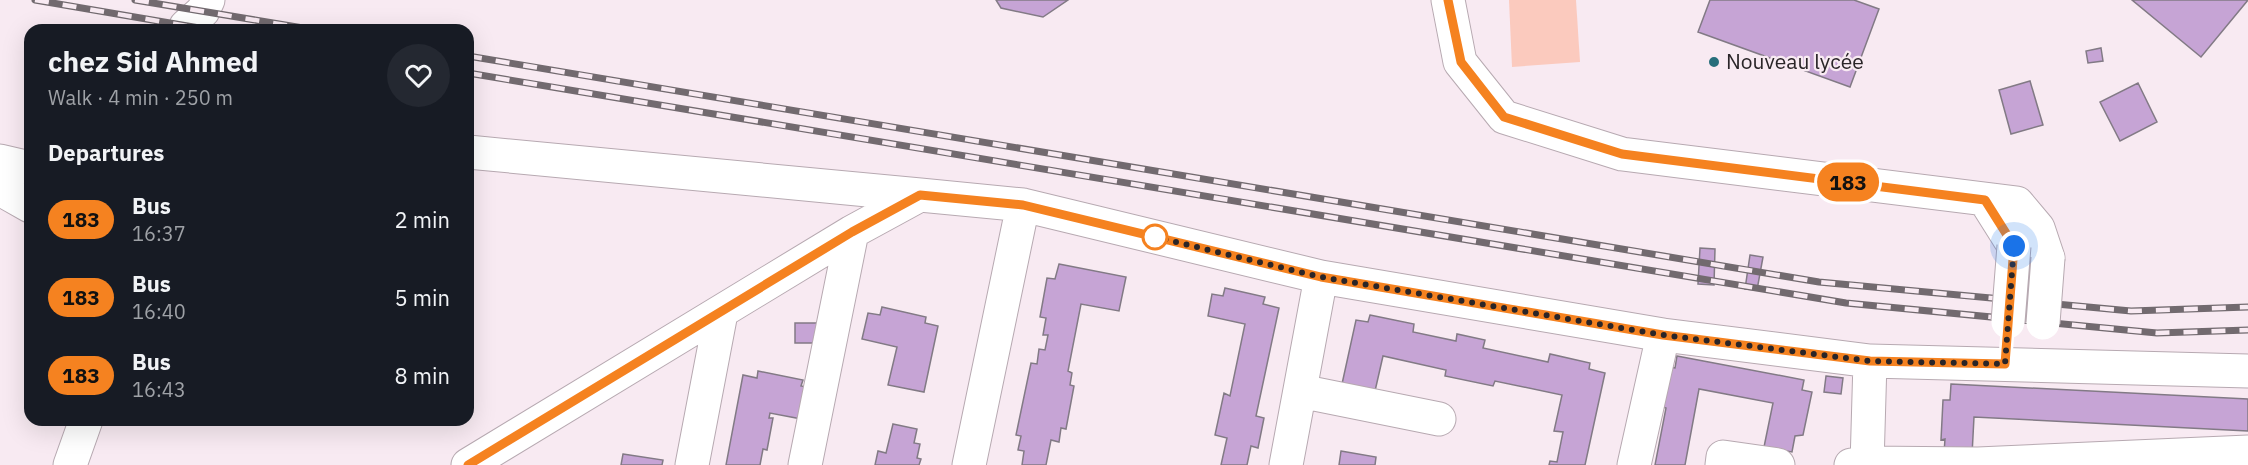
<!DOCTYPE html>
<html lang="en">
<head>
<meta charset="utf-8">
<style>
	body { margin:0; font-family:"IBM Plex Sans",sans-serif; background:#242831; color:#f1f3f6; height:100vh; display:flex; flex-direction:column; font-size:22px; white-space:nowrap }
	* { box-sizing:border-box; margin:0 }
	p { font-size:20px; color:#9ea1a6 }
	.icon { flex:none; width:33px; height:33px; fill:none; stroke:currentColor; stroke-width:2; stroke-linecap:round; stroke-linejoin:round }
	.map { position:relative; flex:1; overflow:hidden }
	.panel { position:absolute; left:24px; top:24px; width:450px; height:402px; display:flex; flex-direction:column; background:#171b24; border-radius:18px; box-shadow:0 6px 24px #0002 }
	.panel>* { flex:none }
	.badge { padding:0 12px; border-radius:20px; font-size:21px; line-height:39px }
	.you { position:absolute; width:30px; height:30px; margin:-15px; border:4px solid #fff; border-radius:50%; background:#1a73e8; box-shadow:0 0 0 9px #1a73e833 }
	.map>.badge { position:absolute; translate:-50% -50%; box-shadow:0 0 0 3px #fff }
	h2 { padding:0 24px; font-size:22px; line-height:54px }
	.round { display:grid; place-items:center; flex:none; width:63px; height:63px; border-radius:32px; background:#242831 }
	.summary { display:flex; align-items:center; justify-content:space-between; height:102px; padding:0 24px }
	h1 { font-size:28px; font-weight:700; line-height:45px }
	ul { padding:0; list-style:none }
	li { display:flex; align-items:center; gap:18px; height:78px; padding:0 24px }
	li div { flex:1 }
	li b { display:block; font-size:22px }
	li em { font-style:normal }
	li .badge { min-width:66px; font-weight:700; text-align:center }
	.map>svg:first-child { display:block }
	.green { fill:#fbcabe }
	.building { fill:#c6a4d5; stroke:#827a85; stroke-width:1.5 }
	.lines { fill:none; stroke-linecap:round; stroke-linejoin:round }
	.minor-casing { stroke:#b7a9b1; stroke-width:35 }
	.minor { stroke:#fff; stroke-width:33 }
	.rail-casing { stroke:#726a6f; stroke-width:7 }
	.rail { stroke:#f8eaf2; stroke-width:4.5; stroke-dasharray:14; stroke-linecap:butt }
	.minor-bridge-casing { stroke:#b7a9b1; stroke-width:35; stroke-linecap:butt }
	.minor-bridge { stroke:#fff; stroke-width:33 }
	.line-casing { stroke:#fff; stroke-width:14 }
	.line { stroke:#f58220; stroke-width:9 }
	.walk { stroke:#2a2528; stroke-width:6; stroke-dasharray:0 10.8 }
	.poi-dot { fill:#276e7b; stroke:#f8eaf2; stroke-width:2 }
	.stop-dot { fill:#fff; stroke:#f58220; stroke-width:3 }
	.labels { text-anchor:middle; stroke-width:4.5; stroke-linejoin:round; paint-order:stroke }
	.poi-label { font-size:21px; fill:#2a2528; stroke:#f8eaf2; text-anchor:start }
</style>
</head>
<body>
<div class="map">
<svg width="2248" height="465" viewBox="0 0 2248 465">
	<rect width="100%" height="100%" fill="#f8eaf2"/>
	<!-- green -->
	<path class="green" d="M1509,0H1576L1580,62L1512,67Z"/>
	<!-- building -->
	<path class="building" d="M996,0H1068L1043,17L1001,8Z
		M1710,0H1854L1879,9L1850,87L1698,32Z
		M2132,0H2248L2201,57Z
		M2101,48L2103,61L2088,63L2086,51Z
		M2030,81L2043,125L2011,134L1999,90Z
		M2138,83L2157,122L2120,141L2100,102Z
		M1700,248L1715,249L1714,285L1698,284Z
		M1750,255L1763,257L1757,290L1745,289Z
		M1059,264L1126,277L1119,311L1081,304L1068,371L1072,373L1070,385L1074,386L1066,429L1061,428L1059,442L1051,440L1046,465H1022L1024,451L1018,450L1021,436L1016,435L1031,363L1037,364L1039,349L1045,350L1048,335H1043L1046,318L1040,317L1047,278L1055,279Z
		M1225,288L1265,297L1263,304L1279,308L1256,416L1264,418L1258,448L1251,446L1247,465H1221L1227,438L1215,435L1224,393L1230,396L1245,324L1208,316L1212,294L1223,296Z
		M882,307L926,317L925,323L938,326L924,392L888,385L897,347L862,339L868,313L880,315Z
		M1370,315L1414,324L1413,332L1456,341L1457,334L1485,340L1483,348L1548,362L1550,354L1590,363L1589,369L1605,373L1585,465H1549L1550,461L1557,462L1563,432L1554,431L1562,395L1495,381L1493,386L1445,376L1446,370L1383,356L1375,391L1342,384L1356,320L1368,322Z
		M795,323H817V343H795Z
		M1677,356L1804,380L1802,390L1812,392L1803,435L1795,436L1792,452L1764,447L1773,403L1699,389L1685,465H1655L1666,408L1659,406L1667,367L1675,368Z
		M758,371L803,380L801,386L813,388L807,420L770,413L769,418H773L767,450L763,449L760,465H726L743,375L757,378Z
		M1826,376L1843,378L1841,394L1824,392Z
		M1951,384L2248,399V431L1974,417L1972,455L1944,453L1945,439L1941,440L1943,400H1950Z
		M893,424L917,429L914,443L920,444L917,458L921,459L919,465H875L878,451L886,453Z
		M1341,451L1376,457L1375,465H1339Z
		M623,454L663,460L662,465H621Z"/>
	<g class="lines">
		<defs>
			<path id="minor" d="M1448,0L1460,62L1504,117L1622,154L2017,203L2038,228L2048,258
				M186,30V26L203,11L208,0
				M468,152L920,195
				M0,161L30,168
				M0,189L30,206
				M1985,200L2014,246
				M1663,335L1870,361L1867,465
				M1870,361L2248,371
				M1300,391L1439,419
				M70,465L86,420
				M468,465L852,232L920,195L1023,205L1321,277L1663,335L1634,465
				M692,465L721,313
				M805,465L852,232
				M969,465L1023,205
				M1286,465L1321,277
				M1722,465L1723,457L1778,465
				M1851,465L1867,463L1978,464L2248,452"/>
		</defs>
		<!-- minor casing -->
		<use href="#minor" class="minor-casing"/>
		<!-- minor -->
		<use href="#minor" class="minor"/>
		<defs>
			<path id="rail" d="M35,0L211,30
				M135,0L315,30
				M468,56L1819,282L2131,311L2248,307
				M468,73L1846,303L2157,333L2248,330"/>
		</defs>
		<!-- rail casing -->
		<use href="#rail" class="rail-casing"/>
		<!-- rail -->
		<use href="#rail" class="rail"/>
		<defs>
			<path id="minor-bridge" d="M2008,322L2014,246
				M2043,323L2048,258"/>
		</defs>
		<!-- minor-bridge casing -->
		<use href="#minor-bridge" class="minor-bridge-casing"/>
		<!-- minor-bridge -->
		<use href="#minor-bridge" class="minor-bridge"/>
	</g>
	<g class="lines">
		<defs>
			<path id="line" d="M468,465L852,232L920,195L1023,205L1321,277L1663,335L1870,361L2005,364L2014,246L1985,200L1622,154L1504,117L1461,62L1448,0"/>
		</defs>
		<!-- line casing -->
		<use href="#line" class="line-casing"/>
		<!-- line -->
		<use href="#line" class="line"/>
		<!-- walk -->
		<path class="walk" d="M1155,237L1321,277L1663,335L1870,361L2005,364L2014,246"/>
	</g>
	<!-- markers -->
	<circle class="poi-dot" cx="1714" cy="62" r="6"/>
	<circle class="stop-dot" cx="1155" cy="237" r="12"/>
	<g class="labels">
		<!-- poi labels -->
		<g class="poi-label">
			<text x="1726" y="69">Nouveau lycée</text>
		</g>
	</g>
</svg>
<div class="you" style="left:2014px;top:246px"></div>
<b class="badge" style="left:1848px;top:182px;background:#f58220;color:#111">183</b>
<section class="panel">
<div class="summary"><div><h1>chez Sid Ahmed</h1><p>Walk · 4 min · 250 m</p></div><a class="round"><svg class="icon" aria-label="heart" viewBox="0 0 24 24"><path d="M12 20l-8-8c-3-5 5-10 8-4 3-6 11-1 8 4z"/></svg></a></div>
<h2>Departures</h2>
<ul>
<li><span class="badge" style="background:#f58220;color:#111">183</span><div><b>Bus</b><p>16:37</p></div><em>2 min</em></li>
<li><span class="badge" style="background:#f58220;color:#111">183</span><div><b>Bus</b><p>16:40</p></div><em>5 min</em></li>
<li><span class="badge" style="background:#f58220;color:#111">183</span><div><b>Bus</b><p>16:43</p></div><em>8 min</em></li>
</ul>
</section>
</div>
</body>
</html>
